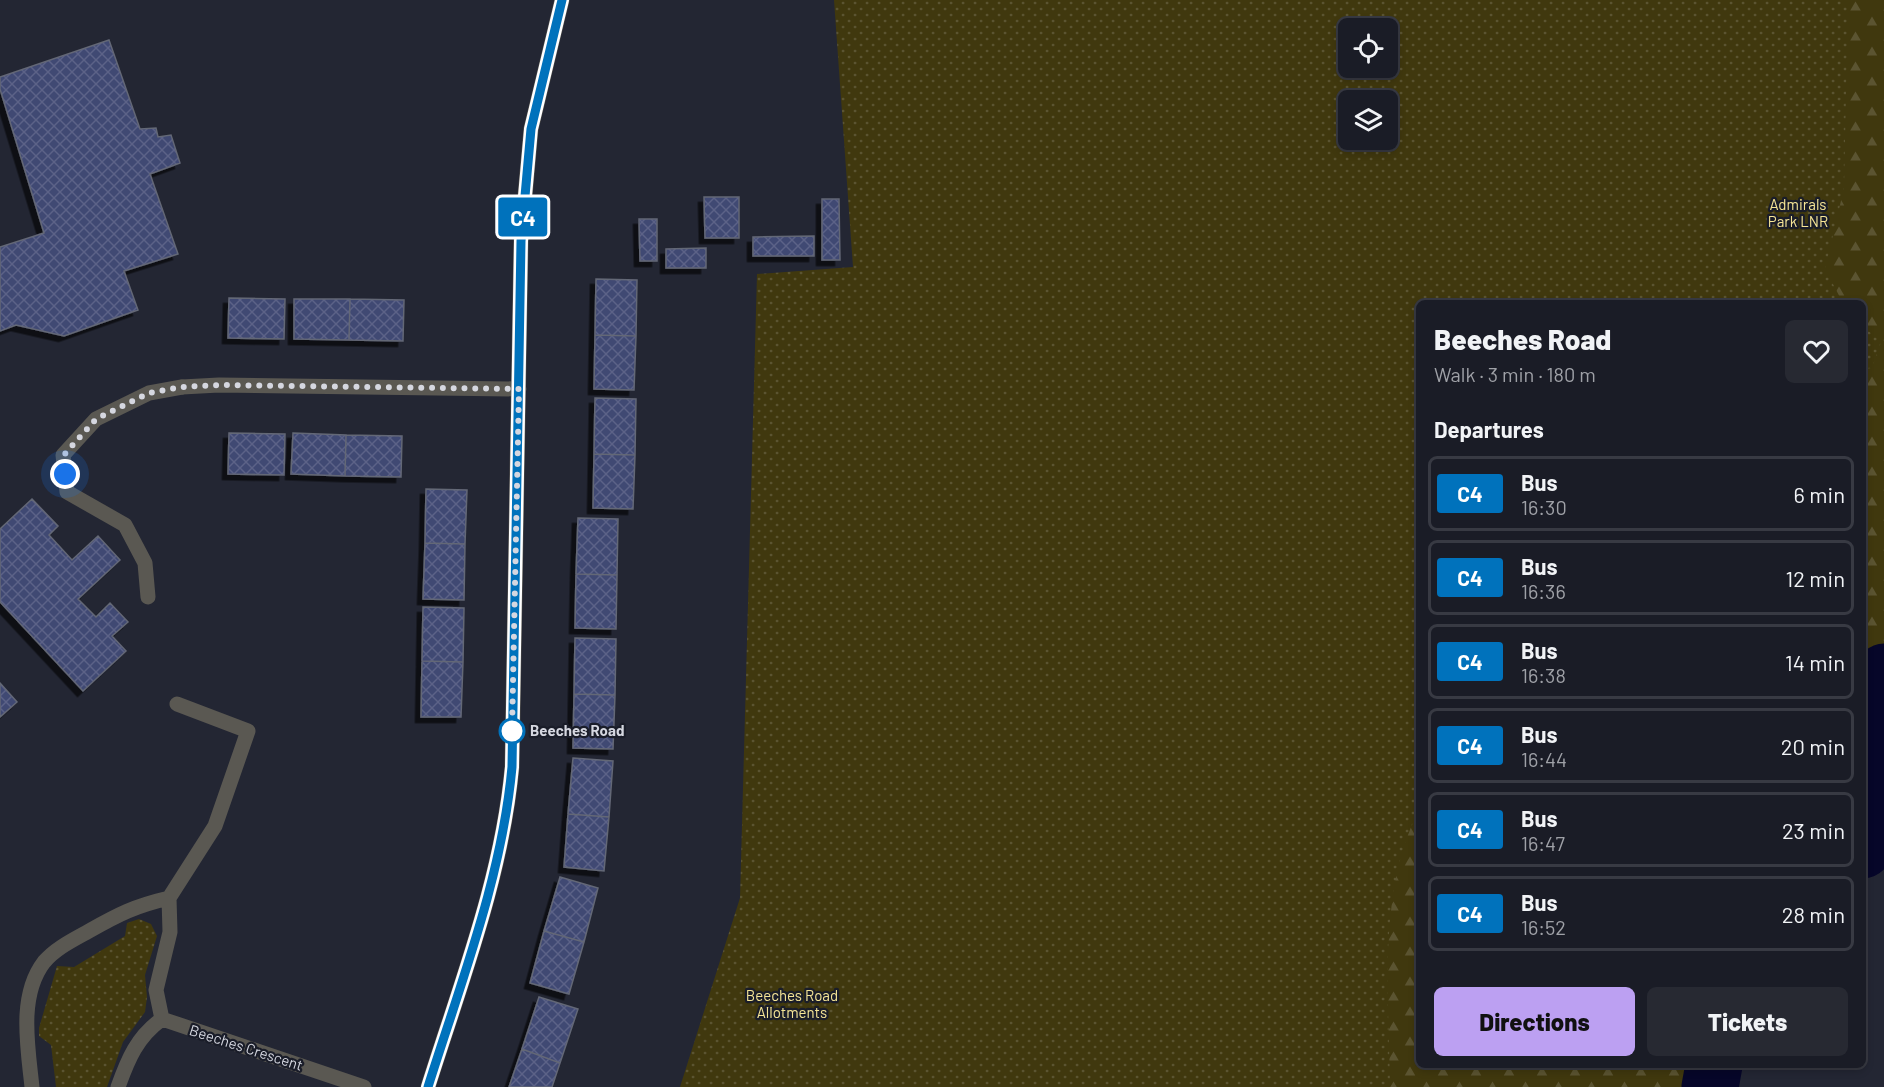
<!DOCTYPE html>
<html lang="en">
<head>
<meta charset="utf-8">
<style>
	body { margin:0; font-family:Barlow,sans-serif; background:#272932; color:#f1f3f6; height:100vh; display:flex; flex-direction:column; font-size:22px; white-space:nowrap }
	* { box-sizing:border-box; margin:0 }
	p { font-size:20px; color:#9fa1a7 }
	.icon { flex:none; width:33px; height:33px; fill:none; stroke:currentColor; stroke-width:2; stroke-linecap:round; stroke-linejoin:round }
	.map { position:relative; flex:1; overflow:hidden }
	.sheet { position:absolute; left:1416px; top:300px; width:450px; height:768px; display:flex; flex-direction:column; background:#1a1c26; border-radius:9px; box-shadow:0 3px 9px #0003,0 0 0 2px #383a43 }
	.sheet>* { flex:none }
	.badge { padding:0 12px; border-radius:4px; font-size:21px; line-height:39px }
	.tools { position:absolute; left:1338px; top:18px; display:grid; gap:12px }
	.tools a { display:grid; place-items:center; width:60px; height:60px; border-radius:9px; background:#1a1c26; box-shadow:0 3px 9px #0003,0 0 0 2px #383a43; font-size:30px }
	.you { position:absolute; width:30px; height:30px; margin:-15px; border:4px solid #fff; border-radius:50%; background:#1a73e8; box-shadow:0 0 0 9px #1a73e833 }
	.map>.badge { position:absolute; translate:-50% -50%; box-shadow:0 0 0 3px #fff }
	h2 { padding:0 18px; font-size:22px; line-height:54px }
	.round { display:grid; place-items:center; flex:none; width:63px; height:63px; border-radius:9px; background:#272932 }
	.headline { display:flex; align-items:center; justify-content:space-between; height:102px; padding:0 18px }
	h1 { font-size:28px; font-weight:800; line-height:45px }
	.button { display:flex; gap:12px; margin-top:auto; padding:12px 18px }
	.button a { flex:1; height:69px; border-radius:9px; background:#bca0f2; color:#111; font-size:24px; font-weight:800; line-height:69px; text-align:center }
	.button a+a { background:#272932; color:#f1f3f6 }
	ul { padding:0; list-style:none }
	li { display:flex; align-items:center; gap:18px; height:75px; margin:0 12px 9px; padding:0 6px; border:3px solid #383a43; border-radius:9px }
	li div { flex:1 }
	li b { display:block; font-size:22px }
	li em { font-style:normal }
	li .badge { min-width:66px; font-weight:700; text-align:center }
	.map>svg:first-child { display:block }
	.green { fill:url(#green-dots); fill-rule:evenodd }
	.forest { fill:url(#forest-firs) }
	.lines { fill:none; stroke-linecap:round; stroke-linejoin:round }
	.river { stroke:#060629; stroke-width:57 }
	.building { fill:url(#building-cross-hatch); stroke:#636776; stroke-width:1.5; filter:url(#shadow) }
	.service { stroke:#5a5852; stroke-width:15 }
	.minor { stroke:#5a5852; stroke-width:15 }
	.line-casing { stroke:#fff; stroke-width:14 }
	.line { stroke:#0072bc; stroke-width:9 }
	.walk { stroke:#d5d7e0; stroke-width:6; stroke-dasharray:0 10.8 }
	.stop-dot { fill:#fff; stroke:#0072bc; stroke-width:3 }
	.labels { text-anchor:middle; stroke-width:4.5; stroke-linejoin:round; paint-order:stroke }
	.park-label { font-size:15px; fill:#f6e596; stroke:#1a1d29 }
	.stop-label { font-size:15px; font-weight:bold; fill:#d5d7e0; stroke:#1a1d29; text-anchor:start }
	.street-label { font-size:15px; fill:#d5d7e0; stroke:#1a1d29 }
</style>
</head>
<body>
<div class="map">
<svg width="1884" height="1087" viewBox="0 0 1884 1087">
	<defs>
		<pattern id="green-dots" width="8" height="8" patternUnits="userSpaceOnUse" patternTransform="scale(1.5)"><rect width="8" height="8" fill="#40380e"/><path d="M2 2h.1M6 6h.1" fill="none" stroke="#5b5431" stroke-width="1.8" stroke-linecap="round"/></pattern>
		<pattern id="forest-firs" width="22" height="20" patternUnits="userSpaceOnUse" patternTransform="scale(1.5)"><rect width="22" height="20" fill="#40380e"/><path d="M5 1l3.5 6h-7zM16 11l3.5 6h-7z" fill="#5b5431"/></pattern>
		<pattern id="building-cross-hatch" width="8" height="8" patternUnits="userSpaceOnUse" patternTransform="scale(1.5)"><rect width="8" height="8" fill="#404973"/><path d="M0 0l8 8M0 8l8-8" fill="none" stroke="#5b6287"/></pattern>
		<filter id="shadow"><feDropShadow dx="-5.5" dy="5.5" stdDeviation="0" flood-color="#0009"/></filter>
	</defs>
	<rect width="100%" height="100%" fill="#232633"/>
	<!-- green -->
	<path class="green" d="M834,0H1884V692L1863,694V303H1419V1065H1686L1684,1087H680L740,898L757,274L853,267ZM1348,28H1388V68H1348ZM1348,100H1388V140H1348Z
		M139,919L151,924L157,936L145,975L147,997L145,1012L123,1042L107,1087H56L51,1045L39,1036V1028L57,966L74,967L125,936L127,923Z"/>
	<!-- forest -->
	<path class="forest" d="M1848,0H1884V692L1863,694V369L1872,368L1881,342L1863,326V303H1843L1825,269L1844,188Z
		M1419,810V1065H1686L1684,1087H1390C1389,999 1377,891 1419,810Z"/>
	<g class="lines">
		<!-- river -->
		<path class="river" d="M1863,850C1872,827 1868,806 1867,782C1866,743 1868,708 1884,672
			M1710,1087L1714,1065"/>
	</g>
	<!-- building -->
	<path class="building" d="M109,40L140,129L156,128L158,137L171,135L180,163L150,174L178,254L124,271L138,310L64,336L16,325L0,331V247L44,233L0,89V77Z
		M704,197H739V238H705Z
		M822,199H839L840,260H822Z
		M639,219H657V261H640Z
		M814,236V256H753V237Z
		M706,248V268H666V249Z
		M596,279L637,280L636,336L595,335Z
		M229,298L285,299L284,339L228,338Z
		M294,299H350L349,340L294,339Z
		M350,299L404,300L403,341L349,340Z
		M595,335L636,336L634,390L594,389Z
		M595,398L636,399L635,455L594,454Z
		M229,433L285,434L284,475L228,474Z
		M293,433L346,435L345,476L291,474Z
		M346,435L402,436L401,477L345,476Z
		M594,454L635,455L633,509L593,508Z
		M426,489L467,490L465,544L425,543Z
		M32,499L58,526L49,535L72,560L98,536L120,560L78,599L96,617L110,603L128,622L112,636L126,651L83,691L0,602V529Z
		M578,518L618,519L617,575L576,574Z
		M425,543L465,544L464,600L423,599Z
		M576,574L617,575L616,629L575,628Z
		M423,607L464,608L463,662L422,661Z
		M575,638L616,639L615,695L574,694Z
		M422,661L463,662L461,717H421Z
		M0,683L17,702L0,717Z
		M574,694L615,695L613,749L573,748Z
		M573,758L613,761L609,817L568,814Z
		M568,814L609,817L604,871L564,867Z
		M560,877L598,888L584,942L544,931Z
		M544,931L584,942L569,994L530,983Z
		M539,997L578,1009L560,1063L522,1049Z
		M522,1049L560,1063L552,1087H509Z"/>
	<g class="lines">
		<!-- service -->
		<path class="service" d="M148,597L145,563L125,525L67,492L63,455L96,419L149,393L182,387"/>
		<!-- minor -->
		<path class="minor" d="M182,387L219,385L519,389
			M162,1019L364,1087
			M32,1087C28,1048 18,996 44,962C56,948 73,940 89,931C119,914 135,906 169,898
			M118,1087C128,1059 137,1037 162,1019L156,990L170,932L169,898L215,826L248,731L177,704
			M428,1087C461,982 502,877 512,767L521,241L531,129L562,0"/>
	</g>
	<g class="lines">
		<defs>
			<path id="line" d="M428,1087C461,982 502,877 512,767L521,241L531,129L562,0"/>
		</defs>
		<!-- line casing -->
		<use href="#line" class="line-casing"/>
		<!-- line -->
		<use href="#line" class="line"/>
		<!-- walk -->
		<path class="walk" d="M65,474L63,456L96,419L149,393L182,387L219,385L519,389L512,731"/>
	</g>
	<!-- markers -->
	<circle class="stop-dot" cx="512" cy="731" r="12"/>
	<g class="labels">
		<!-- park labels -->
		<g class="park-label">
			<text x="1798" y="210">Admirals<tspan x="1798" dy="17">Park LNR</tspan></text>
			<text x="792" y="1001">Beeches Road<tspan x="792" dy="17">Allotments</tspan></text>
		</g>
		<!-- stop labels -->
		<g class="stop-label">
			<text x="530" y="736">Beeches Road</text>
		</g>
		<!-- street labels -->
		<g class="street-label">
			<text transform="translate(246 1048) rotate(18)" y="5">Beeches Crescent</text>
		</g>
	</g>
</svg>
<div class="tools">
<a><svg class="icon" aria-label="locate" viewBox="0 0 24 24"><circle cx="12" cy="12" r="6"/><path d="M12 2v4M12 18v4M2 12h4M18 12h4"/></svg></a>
<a><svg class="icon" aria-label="layers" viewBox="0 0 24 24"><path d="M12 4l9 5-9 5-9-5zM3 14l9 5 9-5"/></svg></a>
</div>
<div class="you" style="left:65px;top:474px"></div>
<b class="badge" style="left:523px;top:217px;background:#0072bc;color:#fff">C4</b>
<section class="sheet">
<div class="headline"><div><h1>Beeches Road</h1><p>Walk · 3 min · 180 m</p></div><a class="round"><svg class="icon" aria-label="heart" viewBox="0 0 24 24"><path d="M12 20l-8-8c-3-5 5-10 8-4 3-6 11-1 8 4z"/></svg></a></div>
<h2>Departures</h2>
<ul>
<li><span class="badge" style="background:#0072bc;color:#fff">C4</span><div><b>Bus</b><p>16:30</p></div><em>6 min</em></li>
<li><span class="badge" style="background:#0072bc;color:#fff">C4</span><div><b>Bus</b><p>16:36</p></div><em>12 min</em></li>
<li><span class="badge" style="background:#0072bc;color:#fff">C4</span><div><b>Bus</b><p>16:38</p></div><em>14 min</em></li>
<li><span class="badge" style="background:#0072bc;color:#fff">C4</span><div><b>Bus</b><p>16:44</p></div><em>20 min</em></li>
<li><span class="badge" style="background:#0072bc;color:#fff">C4</span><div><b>Bus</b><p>16:47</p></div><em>23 min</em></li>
<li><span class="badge" style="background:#0072bc;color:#fff">C4</span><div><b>Bus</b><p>16:52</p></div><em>28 min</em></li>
</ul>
<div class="button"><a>Directions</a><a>Tickets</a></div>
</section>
</div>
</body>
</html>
